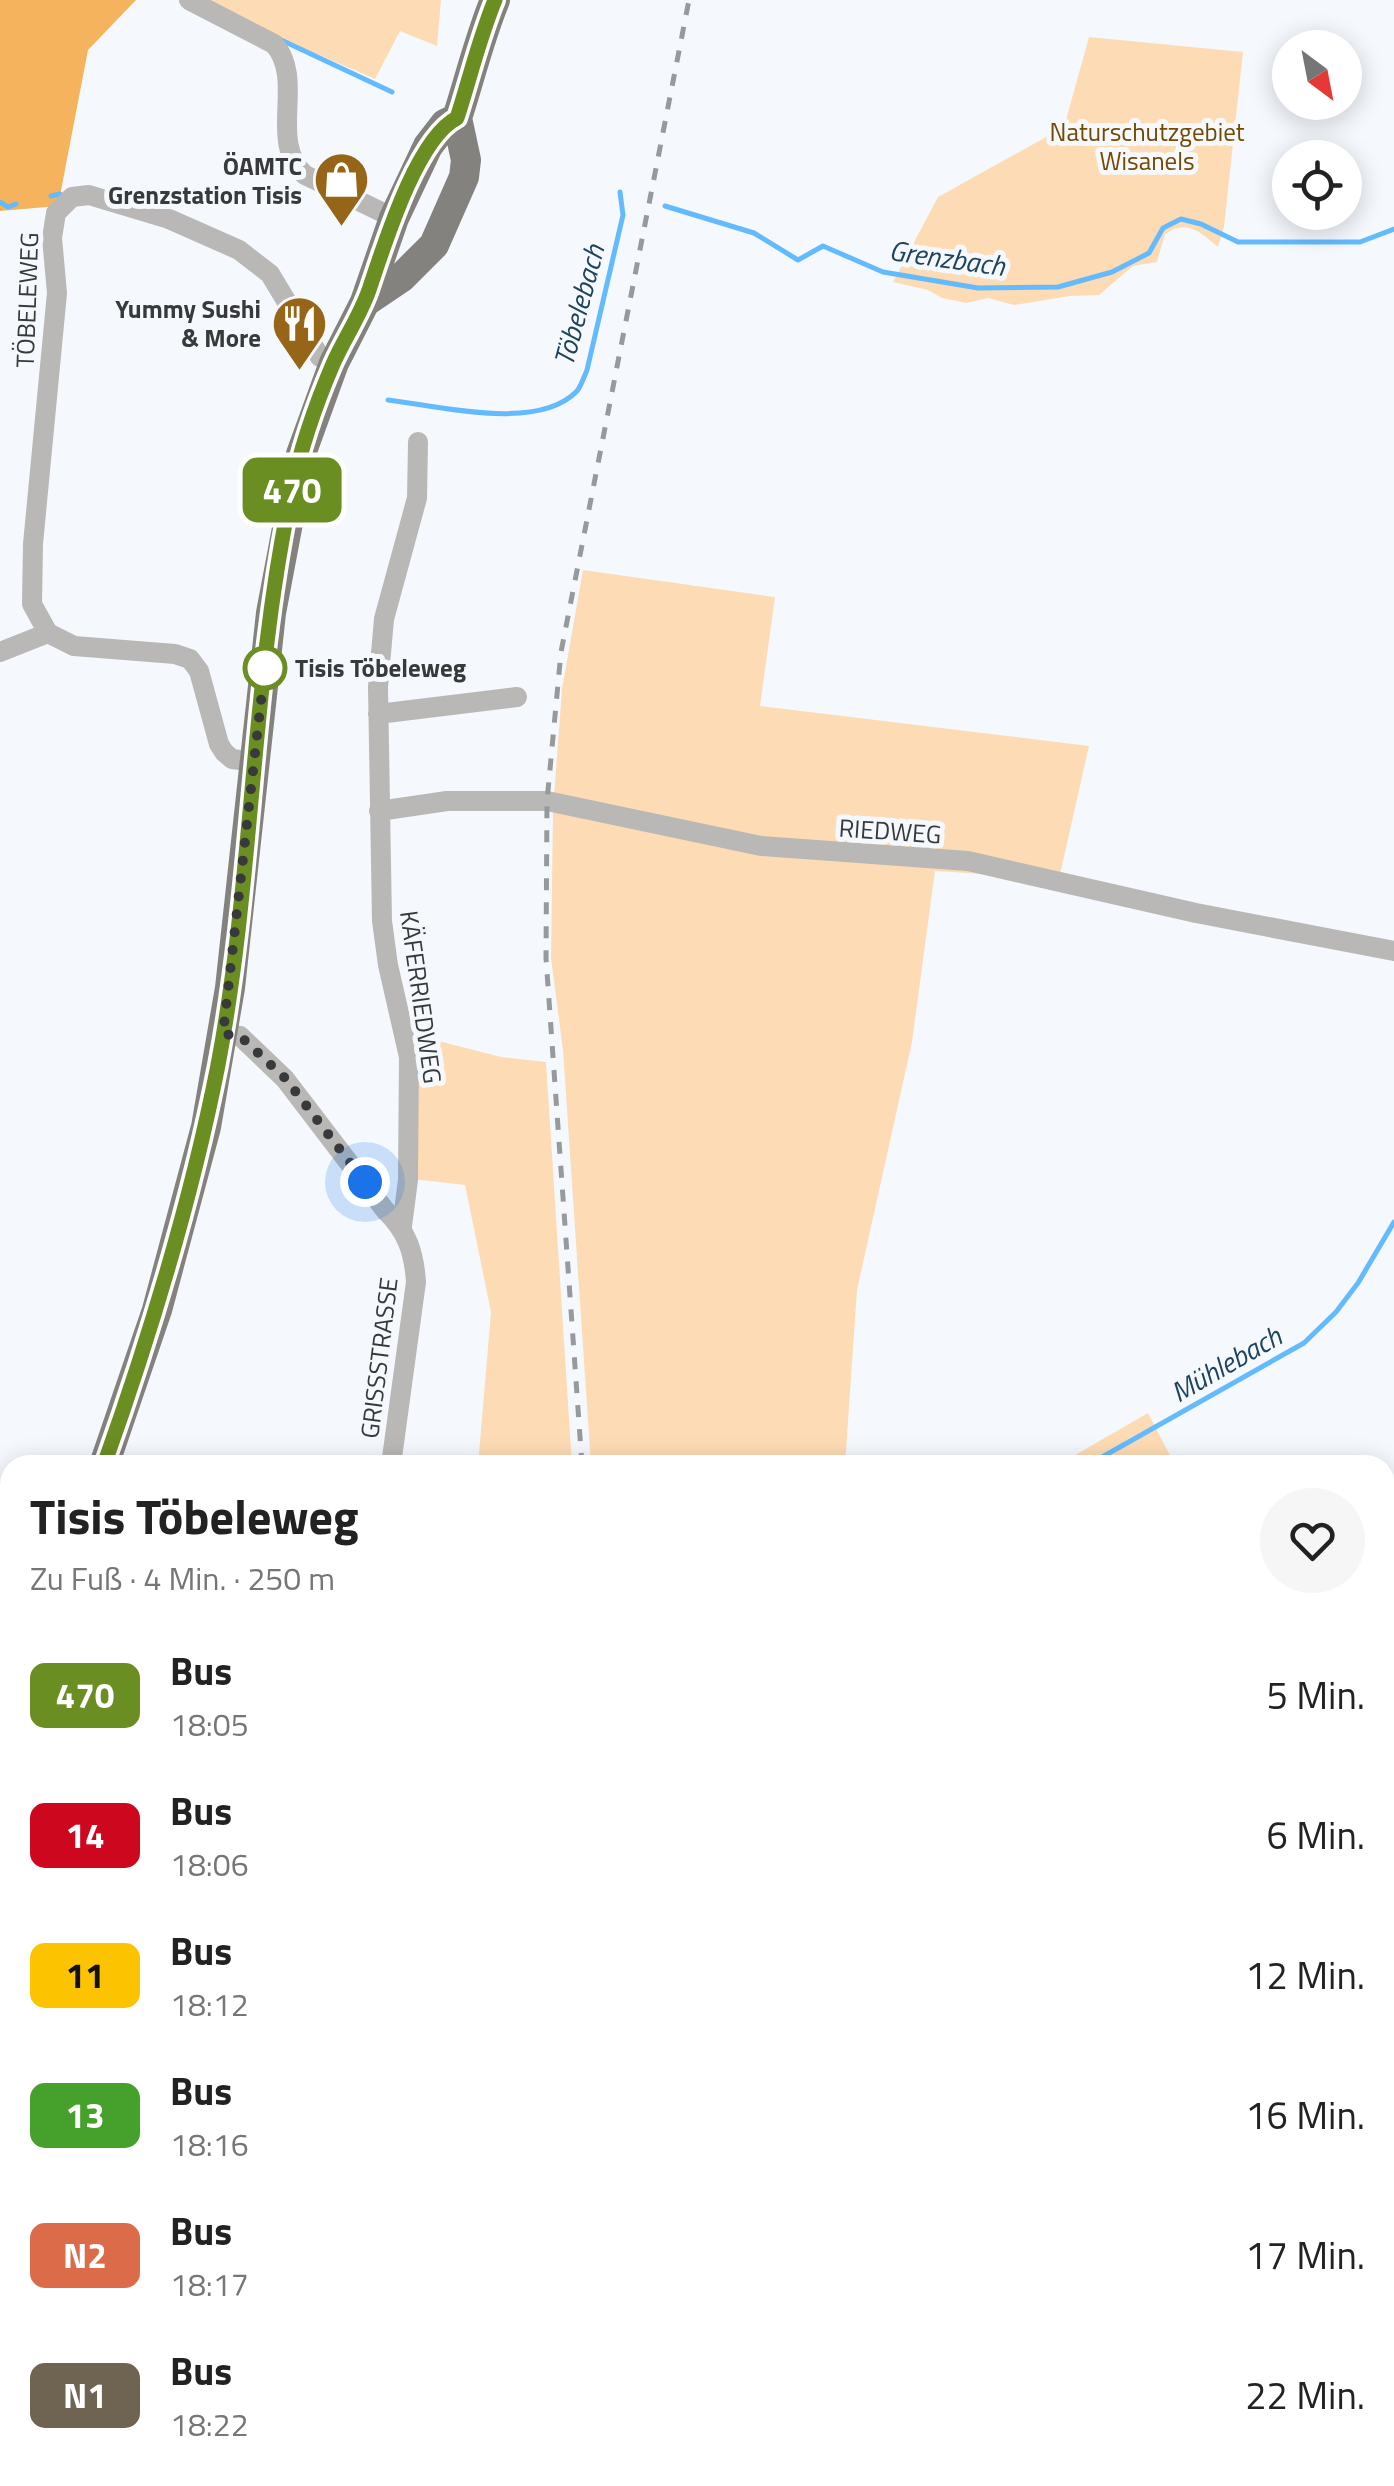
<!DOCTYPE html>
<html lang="de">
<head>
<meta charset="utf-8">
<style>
	body { margin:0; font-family:"Titillium Web",sans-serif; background:#f6f6f6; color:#222; height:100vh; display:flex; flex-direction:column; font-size:38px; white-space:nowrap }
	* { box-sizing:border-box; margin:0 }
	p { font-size:32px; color:#767676 }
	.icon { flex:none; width:55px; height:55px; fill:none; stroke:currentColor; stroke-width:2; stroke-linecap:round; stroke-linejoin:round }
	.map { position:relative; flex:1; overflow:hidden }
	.panel { position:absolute; left:0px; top:1455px; width:1395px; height:1032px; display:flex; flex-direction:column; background:#fff; border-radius:30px 30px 0 0; box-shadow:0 5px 25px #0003 }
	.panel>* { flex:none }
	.badge { padding:0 20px; border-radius:15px; font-size:35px; line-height:65px }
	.needle { width:65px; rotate:148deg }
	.controls { position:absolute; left:1272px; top:30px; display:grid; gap:20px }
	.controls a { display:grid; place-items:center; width:90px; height:90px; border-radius:50%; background:#fff; box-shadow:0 5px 25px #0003; font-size:50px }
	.you { position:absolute; width:50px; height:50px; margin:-25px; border:8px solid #fff; border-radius:50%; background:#1a73e8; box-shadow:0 0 0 15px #1a73e833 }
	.map>.badge { position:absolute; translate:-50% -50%; box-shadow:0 0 0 5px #fff }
	.round { display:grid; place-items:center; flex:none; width:105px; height:105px; border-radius:52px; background:#f6f6f6 }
	.summary { display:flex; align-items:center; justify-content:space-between; height:170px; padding:0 30px }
	h1 { font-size:48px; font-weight:700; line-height:75px }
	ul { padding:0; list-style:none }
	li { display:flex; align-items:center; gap:30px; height:140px; padding:0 30px }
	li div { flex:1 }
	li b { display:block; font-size:38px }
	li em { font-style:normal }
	li .badge { min-width:110px; font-weight:700; text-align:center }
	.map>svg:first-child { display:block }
	.green { fill:#fddcb5 }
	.forest { fill:#f4b35c }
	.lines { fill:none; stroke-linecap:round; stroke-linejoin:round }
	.stream { stroke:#63bbfd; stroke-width:5 }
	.minor { stroke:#b9b8b6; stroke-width:20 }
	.primary { stroke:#84827f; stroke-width:30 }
	.rail { stroke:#979a9c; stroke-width:5; stroke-dasharray:12 12; stroke-linecap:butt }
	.line-casing { stroke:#fff; stroke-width:22 }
	.line { stroke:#6b8e23; stroke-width:15 }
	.walk { stroke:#38393a; stroke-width:10; stroke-dasharray:0 18 }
	.stop-dot { fill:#fff; stroke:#6b8e23; stroke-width:5 }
	.labels { text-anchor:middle; stroke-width:10; stroke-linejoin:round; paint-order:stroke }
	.park-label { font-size:25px; fill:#734900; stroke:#f5f9fd }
	.poi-label { font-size:25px; font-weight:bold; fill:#38393a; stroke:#f5f9fd; text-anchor:end }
	.street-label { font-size:25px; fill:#38393a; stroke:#f5f9fd }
	.stop-label { font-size:25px; font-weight:bold; fill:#38393a; stroke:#f5f9fd; text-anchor:start }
	.water-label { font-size:28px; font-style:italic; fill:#1e435e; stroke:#f5f9fd }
</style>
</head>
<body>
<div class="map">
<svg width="1394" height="2486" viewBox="0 0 1394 2486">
	<rect width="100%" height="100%" fill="#f5f9fd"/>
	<!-- green -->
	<path class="green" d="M192,0H441L437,46L400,31L375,79Z
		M1089,37L1243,52L1224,227L1218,247C1199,231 1187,219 1165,234L1157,262L1133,266L1099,295L1070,296L1014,305L988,298L966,303L942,298L928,290L893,282L938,197L1064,127Z
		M583,570L775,597L760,706L1089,746L1059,879L935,871L912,1042L857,1290L845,1465H591L563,1050L551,958L553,811L562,689Z
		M415,1035L501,1057L546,1062L572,1465H478L491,1312L465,1185L412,1179Z
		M1148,1413L1175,1465H1058Z
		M1385,1927L1394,1928V2395L1385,2405Z
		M0,1995H10V2478H359L360,2486H0Z
		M1394,2429V2486H937L936,2478H1385V2433Z
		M432,2478H696L689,2486H432Z"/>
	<!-- forest -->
	<path class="forest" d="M0,0H136L88,50L58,206L0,211Z"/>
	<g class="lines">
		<!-- stream -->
		<path class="stream" d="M279,39L392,92
			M51,196L60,194
			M0,202L8,207L16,204
			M665,206L754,233L798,260L823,246L883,272L978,288L1058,287L1112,272L1149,253L1163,228L1181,219L1201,224L1238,242H1360L1394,229
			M388,400C439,406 538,432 577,391C581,386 584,377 587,370L623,215L620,192
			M1088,1465L1304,1343L1336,1312L1358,1283L1394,1222"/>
		<!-- minor -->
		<path class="minor" d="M189,0L274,44C306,80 267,141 305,175L394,218
			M0,652L48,633
			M378,714L517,697
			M256,762L232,759L224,752L219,744L199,671L190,659L175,654L74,646L48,633L32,604L33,544L57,293L52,238L56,213L72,197L89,195L169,219L239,250L270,274L320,357L334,363
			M379,811L447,801H547L761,846L968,861L1196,913L1394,951
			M223,1034L240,1036L285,1079L385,1210C407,1231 414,1252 416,1282L391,1465
			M402,1226L408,1180L409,1057L388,965L382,921L378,687L384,619L417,498L418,442
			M0,1711L10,1715
			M1385,2431L1394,2426
			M359,2478L360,2486
			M935,2478L936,2486
			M1030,2486L1042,2478
			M1230,2486L1233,2478"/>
		<!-- primary -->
		<path class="primary" d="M457,118C470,78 479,39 495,0
			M365,302L402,277L434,245L464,177L466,160L457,118
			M104,1465L157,1310L206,1127L230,988L271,613L301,454L334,363L365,302L394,218L428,146L445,124L457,118
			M0,1773L10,1743"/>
		<!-- rail -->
		<path class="rail" d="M582,1465L546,958L547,801L561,652L689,0
			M743,2478L748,2486"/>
	</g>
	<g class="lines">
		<defs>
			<path id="line" d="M104,1465C151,1333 191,1202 218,1065C254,876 251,682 291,494C300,450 315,406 333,364C344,339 360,316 369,290C384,246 416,139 457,118C470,78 479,39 495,0"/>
		</defs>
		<!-- line casing -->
		<use href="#line" class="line-casing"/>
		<!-- line -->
		<use href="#line" class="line"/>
		<!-- walk -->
		<path class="walk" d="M265,668L266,657L223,1034L240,1036L285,1078L365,1182"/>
	</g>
	<!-- icons -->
	<defs>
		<symbol id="shop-pin" viewBox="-11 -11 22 30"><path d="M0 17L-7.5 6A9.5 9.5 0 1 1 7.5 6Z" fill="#976518" stroke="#f5f9fd"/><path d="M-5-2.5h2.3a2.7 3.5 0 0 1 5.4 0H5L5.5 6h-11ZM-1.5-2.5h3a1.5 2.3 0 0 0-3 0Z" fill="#fff"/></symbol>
		<symbol id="restaurant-pin" viewBox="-11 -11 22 30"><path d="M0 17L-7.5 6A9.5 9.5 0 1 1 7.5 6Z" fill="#976518" stroke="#f5f9fd"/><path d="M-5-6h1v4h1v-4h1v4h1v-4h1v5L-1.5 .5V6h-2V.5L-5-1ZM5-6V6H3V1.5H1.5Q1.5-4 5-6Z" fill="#fff"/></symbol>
	</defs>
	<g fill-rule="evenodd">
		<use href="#shop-pin" x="310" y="148" width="63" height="86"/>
		<use href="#restaurant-pin" x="268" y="292" width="63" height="86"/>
	</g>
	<!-- markers -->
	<circle class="stop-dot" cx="265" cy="668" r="20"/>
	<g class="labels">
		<!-- park labels -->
		<g class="park-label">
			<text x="1147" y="141">Naturschutzgebiet<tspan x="1147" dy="29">Wisanels</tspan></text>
		</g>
		<!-- poi labels -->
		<g class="poi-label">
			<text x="302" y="175">ÖAMTC<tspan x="302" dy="29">Grenzstation Tisis</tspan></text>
			<text x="261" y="318">Yummy Sushi<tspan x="261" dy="29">&amp; More</tspan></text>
		</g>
		<!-- street labels -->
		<g class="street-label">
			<text transform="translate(27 300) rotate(-88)" y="9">TÖBELEWEG</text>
			<text transform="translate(890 831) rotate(4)" y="9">RIEDWEG</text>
			<text transform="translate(421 997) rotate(82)" y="9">KÄFERRIEDWEG</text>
			<text transform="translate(379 1358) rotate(-83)" y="9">GRISSSTRASSE</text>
		</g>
		<!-- stop labels -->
		<g class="stop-label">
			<text x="295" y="677">Tisis Töbeleweg</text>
		</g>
		<!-- water labels -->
		<g class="water-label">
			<text transform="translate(947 258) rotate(8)" y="10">Grenzbach</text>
			<text transform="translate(579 305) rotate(-75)" y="10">Töbelebach</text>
			<text transform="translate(1226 1364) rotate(-30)" y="10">Mühlebach</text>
		</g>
	</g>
</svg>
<div class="controls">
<a><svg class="needle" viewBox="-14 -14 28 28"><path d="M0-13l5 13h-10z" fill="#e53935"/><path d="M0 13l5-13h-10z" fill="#767676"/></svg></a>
<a><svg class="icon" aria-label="locate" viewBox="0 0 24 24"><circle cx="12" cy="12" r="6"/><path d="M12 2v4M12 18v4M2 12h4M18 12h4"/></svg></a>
</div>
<div class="you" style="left:365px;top:1182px"></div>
<b class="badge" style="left:292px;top:490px;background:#6b8e23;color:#fff">470</b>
<section class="panel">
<div class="summary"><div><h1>Tisis Töbeleweg</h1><p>Zu Fuß · 4 Min. · 250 m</p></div><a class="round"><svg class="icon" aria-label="heart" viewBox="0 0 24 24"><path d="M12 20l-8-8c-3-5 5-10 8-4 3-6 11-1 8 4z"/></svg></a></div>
<ul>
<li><span class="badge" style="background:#6b8e23;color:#fff">470</span><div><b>Bus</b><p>18:05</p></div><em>5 Min.</em></li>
<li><span class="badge" style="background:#cc071e;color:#fff">14</span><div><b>Bus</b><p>18:06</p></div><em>6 Min.</em></li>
<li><span class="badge" style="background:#fcc300;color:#111">11</span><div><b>Bus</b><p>18:12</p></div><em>12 Min.</em></li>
<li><span class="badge" style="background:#45a12b;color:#fff">13</span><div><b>Bus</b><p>18:16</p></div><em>16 Min.</em></li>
<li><span class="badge" style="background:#dc6c49;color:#fff">N2</span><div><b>Bus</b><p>18:17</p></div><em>17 Min.</em></li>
<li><span class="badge" style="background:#6f6352;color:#fff">N1</span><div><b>Bus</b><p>18:22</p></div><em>22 Min.</em></li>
</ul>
</section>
</div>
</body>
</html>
